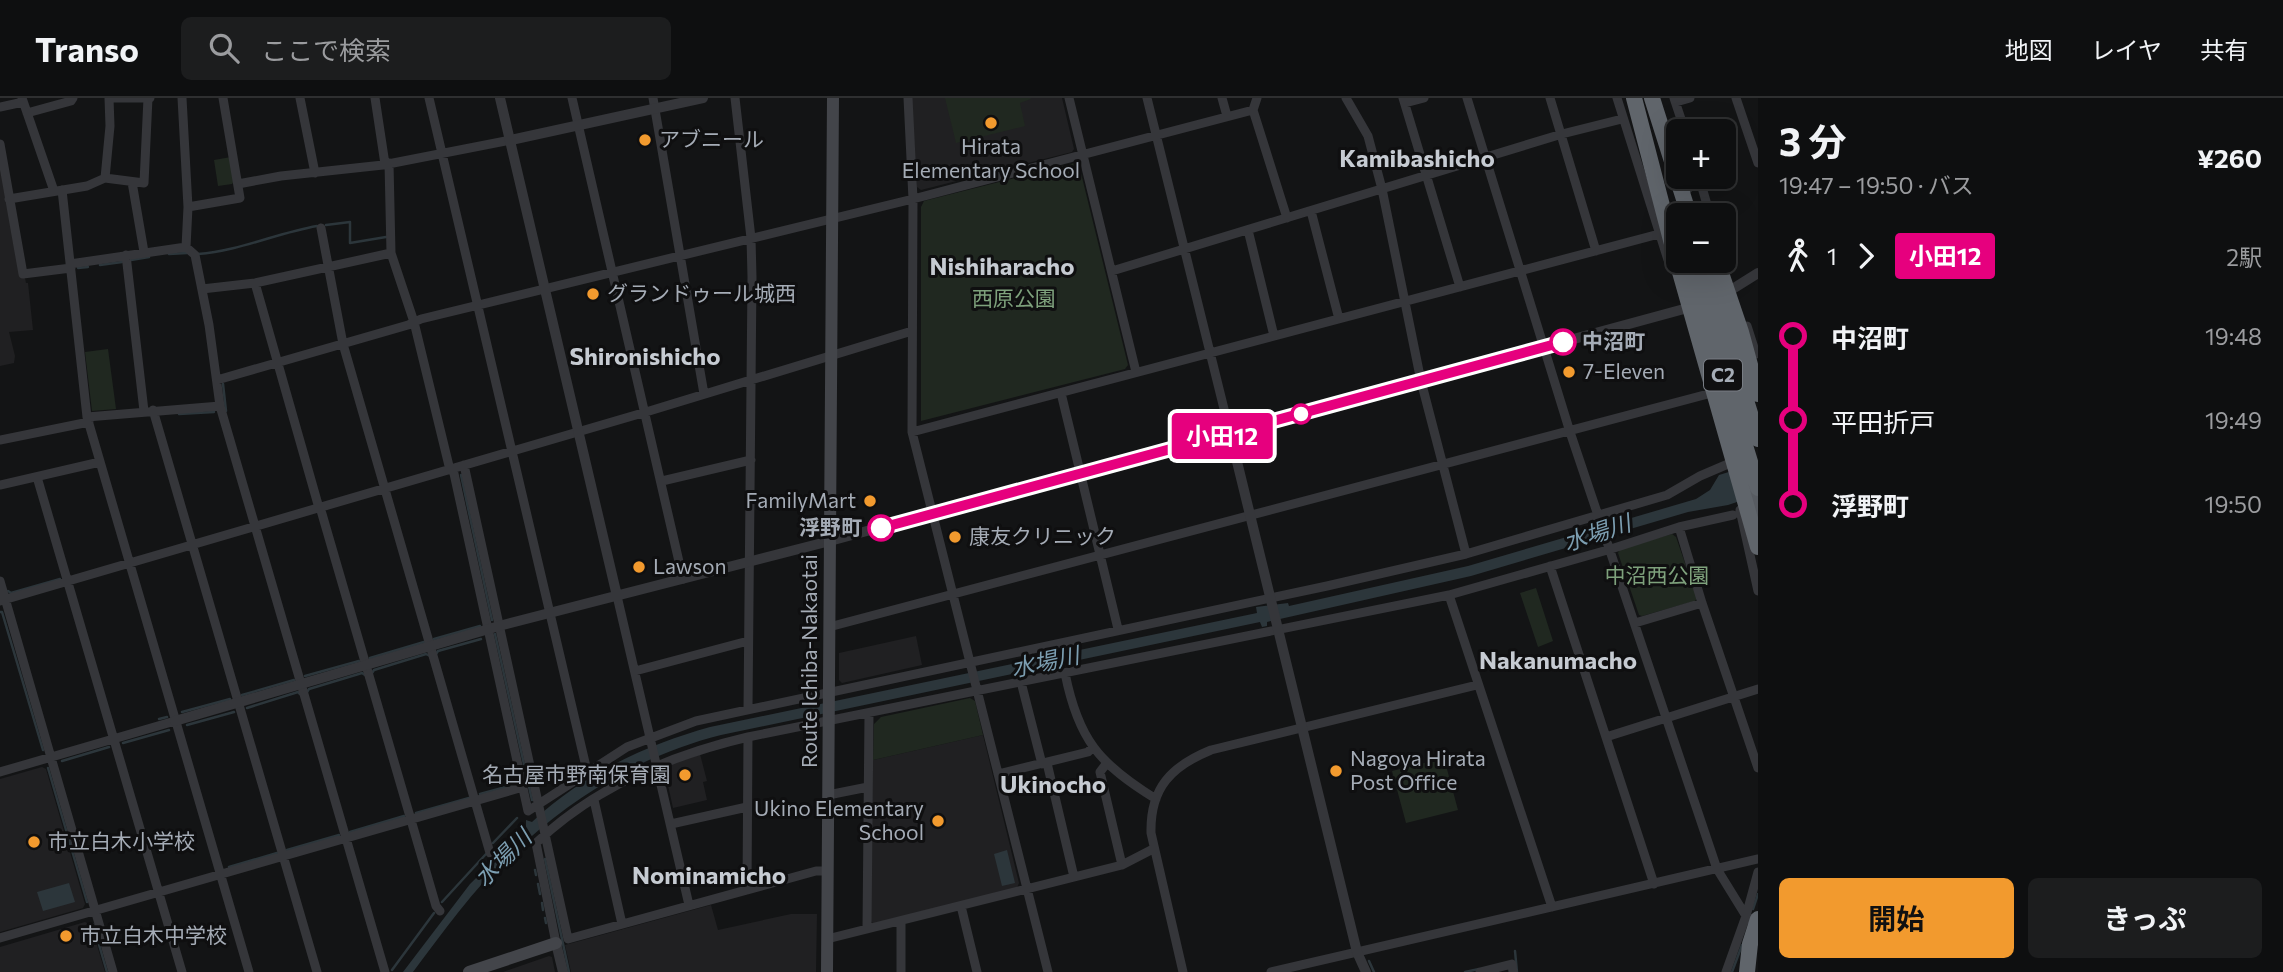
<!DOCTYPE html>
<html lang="ja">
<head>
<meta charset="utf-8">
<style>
	body { margin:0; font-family:Commissioner,"Noto Sans JP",sans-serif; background:#1c1d1e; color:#f1f3f6; height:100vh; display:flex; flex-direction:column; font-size:26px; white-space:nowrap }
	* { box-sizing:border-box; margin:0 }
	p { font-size:23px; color:#9b9c9f }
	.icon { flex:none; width:38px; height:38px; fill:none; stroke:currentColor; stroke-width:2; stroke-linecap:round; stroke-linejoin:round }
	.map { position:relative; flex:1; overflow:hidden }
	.sheet { display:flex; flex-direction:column; background:#0e0f10; width:525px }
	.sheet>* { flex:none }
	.badge { padding:0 14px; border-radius:5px; font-size:24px; line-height:46px }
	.controls { position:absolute; left:1666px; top:21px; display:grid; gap:14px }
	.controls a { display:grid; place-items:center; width:70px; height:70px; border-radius:10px; background:#0e0f10; box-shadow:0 7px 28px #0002,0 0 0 2px #2e2f30; font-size:35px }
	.map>.badge { position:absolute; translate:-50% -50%; box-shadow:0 0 0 4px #fff }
	.legs { display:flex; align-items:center; gap:10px; height:77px; padding:0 21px; font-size:23px }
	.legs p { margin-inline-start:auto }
	.overview { display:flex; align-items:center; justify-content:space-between; height:119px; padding:0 21px }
	h1 { font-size:38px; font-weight:700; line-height:52px }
	.primary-button { display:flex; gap:14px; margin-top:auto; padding:14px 21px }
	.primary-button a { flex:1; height:80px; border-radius:10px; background:#f29a2e; color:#111; font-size:28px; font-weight:700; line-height:80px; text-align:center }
	.primary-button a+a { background:#1c1d1e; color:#f1f3f6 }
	ul { padding:0 21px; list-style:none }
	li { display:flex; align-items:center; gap:24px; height:84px; font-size:26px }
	li i { display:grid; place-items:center; width:10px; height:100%; margin:0 9px; background:currentColor }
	li i::after { content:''; width:18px; height:18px; margin:-9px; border:5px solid; border-radius:50%; background:#0e0f10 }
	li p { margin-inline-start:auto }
	li:first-child i { background:linear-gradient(#0000 50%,currentColor 0) }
	li:last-child i { background:linear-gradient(currentColor 50%,#0000 0) }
	header { display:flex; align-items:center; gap:42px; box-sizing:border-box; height:98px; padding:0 35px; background:#0e0f10; border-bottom:2px solid #2e2f30 }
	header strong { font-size:33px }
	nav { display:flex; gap:38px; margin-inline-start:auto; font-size:24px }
	.search { width:490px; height:63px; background:#1c1d1e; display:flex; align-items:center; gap:18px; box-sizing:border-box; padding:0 24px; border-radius:10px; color:#9b9c9f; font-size:26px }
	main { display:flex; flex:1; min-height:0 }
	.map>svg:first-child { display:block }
	.built { fill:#202022 }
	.green { fill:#202820 }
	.water { fill:#2c363b }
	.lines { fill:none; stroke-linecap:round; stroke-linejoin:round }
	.stream { stroke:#2c363b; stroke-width:2.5 }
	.minor { stroke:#35363a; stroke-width:9 }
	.tertiary { stroke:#35363a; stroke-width:10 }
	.secondary { stroke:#43454a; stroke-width:12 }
	.trunk { stroke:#585c62; stroke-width:14 }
	.motorway { stroke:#60656b; stroke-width:16 }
	.line-1-casing { stroke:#fff; stroke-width:16 }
	.line-1 { stroke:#e6007e; stroke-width:10 }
	.poi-dot { fill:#f29a2e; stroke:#0f0f10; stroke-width:2.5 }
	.stop-1-dot { fill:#fff; stroke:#e6007e; stroke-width:3.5 }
	.labels { text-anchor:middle; stroke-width:6; stroke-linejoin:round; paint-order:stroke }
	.shield { fill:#0f0f10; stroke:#787d84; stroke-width:2 }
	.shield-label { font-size:19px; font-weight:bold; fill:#a5acb6 }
	.poi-label { font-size:21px; fill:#a5acb6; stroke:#0f0f10; text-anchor:start }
	.park-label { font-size:21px; fill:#7ea17c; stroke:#0f0f10 }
	.stop-label { font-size:21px; font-weight:bold; fill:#a5acb6; stroke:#0f0f10; text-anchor:start }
	.street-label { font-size:21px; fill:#a5acb6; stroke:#0f0f10 }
	.water-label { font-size:23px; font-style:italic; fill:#7c9eb1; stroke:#0f0f10 }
	.quarter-label { font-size:24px; font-weight:bold; fill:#c6cbd2; stroke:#0f0f10 }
</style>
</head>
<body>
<header>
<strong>Transo</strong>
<div class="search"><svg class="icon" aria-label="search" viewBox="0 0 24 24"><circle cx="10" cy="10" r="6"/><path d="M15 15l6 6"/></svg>ここで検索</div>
<nav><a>地図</a><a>レイヤ</a><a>共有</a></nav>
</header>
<main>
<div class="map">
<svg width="1758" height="874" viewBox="0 0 1758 874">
	<rect width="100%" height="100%" fill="#131415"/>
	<!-- built -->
	<path class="built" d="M911,0H1062L1074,51L1072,54L921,92L917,89Z
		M0,55L21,180H25L26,185H28L33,232L9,234L15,258L14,265L0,268Z
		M916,538L922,567L842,585L839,582V555Z
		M983,637L1019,785L1017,790L873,826L870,822L873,662Z
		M700,656L707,683L703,684L707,702L673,710L664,669Z
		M42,669L46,671L85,806L83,810L0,834V681Z
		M711,807L718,832L791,816H817L816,874H571L565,847Z
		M85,824L91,827L105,874H0V849Z
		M549,858L552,859L555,874H503Z"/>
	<!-- green -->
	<path class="green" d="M945,0H1030L1031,1L1020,5L1025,28L956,45Z
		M231,59L235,82L232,86L218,88L214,62Z
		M1075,65L1079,67L1128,267L1125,271L921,323V109L924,103Z
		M108,251L116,311L92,313L85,254Z
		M1672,436L1676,439L1697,500L1695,503L1642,518L1639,517L1618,455L1620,451Z
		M1536,490L1553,543L1538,549L1520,495Z
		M970,600L975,603L983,637L873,662L874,626L881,619Z
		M1444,660L1458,712L1406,725L1392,673Z"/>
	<!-- water -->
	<path class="water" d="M1758,365V397L1728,407L1688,414L1471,478L1267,524V528L1262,529L1260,524L721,637C646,656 582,693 525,744L528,748L525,750L521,746C479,784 447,829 413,874H403L470,786L526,731V722L532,724C582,677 645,647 710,629L1257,515L1256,509L1288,505L1289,508L1468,468L1696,401L1710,392L1719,377Z
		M1007,752L1015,785L1002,788L994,756Z
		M69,785L75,804L43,813L37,794Z"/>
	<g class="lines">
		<!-- stream -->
		<path class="stream" d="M326,127L350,124V145L386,139
			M169,156L187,155
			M198,156C239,153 277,135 317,128
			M131,162L149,159
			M100,167L122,164
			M78,170L88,169
			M223,286L226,313
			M179,316L214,314
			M461,377L492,522
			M8,493L11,495L60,481
			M0,514H2L43,652
			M495,536L532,702
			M434,541L480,528
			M436,556L438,553L481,541
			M370,560L424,544
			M372,575L374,572L426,556L430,558
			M305,578L359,563
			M307,594L309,591L362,575L365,577
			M242,597L294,582
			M247,610L298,594L300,596
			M182,614L230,601
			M159,621L167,619
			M187,627L234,614
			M123,645L169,632
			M62,663L109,649
			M48,670L87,804
			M480,696L513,687
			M416,715L469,700
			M350,734L404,718
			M493,745L517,720
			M287,752L339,737
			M545,761L569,874
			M229,769L277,755
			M535,772L536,777
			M538,786L540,796
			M442,804L486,756
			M542,805L543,812
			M1753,811L1758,796
			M545,820L546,825
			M93,826L107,874
			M1515,853L1517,874
			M1369,863L1374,874
			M392,872L434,815
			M1465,874L1479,871
			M1732,874L1742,847"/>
		<!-- minor -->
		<path class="minor" d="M22,0L54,93
			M109,0H150
			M182,0L188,109L186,149
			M300,0L315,75
			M375,0L385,66
			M429,0L587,673
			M572,0L683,481
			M653,0L704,296
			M735,0L751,140L752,179L748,611
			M908,0L913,101L912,334L1048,874
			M1069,0L1136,274
			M1147,0L1230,335
			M1222,0L1227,18
			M1257,0L1253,12L1287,120
			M1346,0L1368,38L1382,91L1421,283L1466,456
			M1403,0L1460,189
			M1467,0L1570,334L1717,771L1746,818L1758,825
			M1550,0L1596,153
			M1617,0L1668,162
			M1674,0L1685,33
			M1736,0L1758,65
			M1676,4L1690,0
			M1405,5L1424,0
			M0,9L23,4
			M27,15L71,3L73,0
			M0,46L23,176L71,170
			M1674,47L1678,39
			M389,65L391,155L414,224L450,372
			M1699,79L1710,117
			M105,80L144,85L148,0
			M132,84L144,154
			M238,86L281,78L383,67L511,42
			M1688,91L1695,79
			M62,92L87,319L249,874
			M9,101L87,88L105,80L110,28L109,0
			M188,109L240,100L223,0
			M1311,113L1339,221
			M321,130L343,246L490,755
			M1248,132L1274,238
			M126,157L144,313
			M70,166L186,149L195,157L209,227L220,308L385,874
			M1112,173L1562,36L1622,21
			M255,185L319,410
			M202,191L255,185L391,155
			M1747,228L1756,256
			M217,282L408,227L421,221L913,101L1253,12
			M1061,295L1118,531
			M153,312L317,874
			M87,319L220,308
			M912,334L1659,136
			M0,342L89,324
			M464,367L568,841L816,773H828
			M453,371L528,713L627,649L696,623L1327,488L1466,456L1667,397L1700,378L1728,366
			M37,379L182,874
			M662,383L751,362
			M0,387L100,364
			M320,409L436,808L440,813
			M1740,412L1758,493
			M1679,429L1702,505L1758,670
			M1550,468L1654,786
			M0,483L113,874
			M1449,497L1552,809
			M617,498L689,807
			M0,503L646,314L912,233
			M1635,525L1702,505
			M829,529L1708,296L1713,288
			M635,573L748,543
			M1065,575C1078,641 1099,666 1156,701
			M1021,584L1042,666
			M1606,639L1758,591
			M1047,665L1074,779
			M1106,666L1100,674L1122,767
			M0,674L175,623
			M998,676L1088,654L1093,649
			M828,697L868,689
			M594,702L622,826
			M671,726L747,709
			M747,792L748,639
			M961,808L977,874
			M901,823V874
			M867,831L869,616
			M0,840L523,689
			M827,841L1122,767L1153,751
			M556,845L536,745C594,690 671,657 748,639L1449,497L1611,451L1679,429L1733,417
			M1183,874L1151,735C1150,689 1172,668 1211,652L1477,587
			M1271,874L1758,761
			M1480,874L1512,866L1513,874
			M1726,874L1746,818L1758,774"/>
		<!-- tertiary -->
		<path class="tertiary" d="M500,0L617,498
			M511,42L703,0
			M1723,197L1758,175
			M1230,335L1357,854L1366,874
			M175,623L499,528L830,443L1695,208
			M556,845L563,874"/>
		<!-- secondary -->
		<path class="secondary" d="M469,874L556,845
			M827,874L833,0"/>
		<!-- trunk -->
		<path class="trunk" d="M1742,365L1758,417"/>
		<!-- motorway -->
		<path class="motorway" d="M1634,0L1672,146L1758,449
			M1652,0L1689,117
			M1689,163L1758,390
			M1703,163L1758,341
			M1717,163L1741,234L1758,296
			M1747,874L1750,846L1758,821"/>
	</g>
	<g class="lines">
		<defs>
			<path id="line-1" d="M881,430L1563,244"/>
		</defs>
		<!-- line-1 casing -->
		<use href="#line-1" class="line-1-casing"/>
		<!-- line-1 -->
		<use href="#line-1" class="line-1"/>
	</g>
	<!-- markers -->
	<g class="poi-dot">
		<circle cx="991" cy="25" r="7"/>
		<circle cx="645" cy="42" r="7"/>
		<circle cx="593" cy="196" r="7"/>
		<circle cx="1569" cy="274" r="7"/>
		<circle cx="870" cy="403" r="7"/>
		<circle cx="955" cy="439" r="7"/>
		<circle cx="639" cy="469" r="7"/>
		<circle cx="1336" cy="673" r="7"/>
		<circle cx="685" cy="677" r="7"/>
		<circle cx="938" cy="723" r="7"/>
		<circle cx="34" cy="744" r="7"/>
		<circle cx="66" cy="838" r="7"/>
	</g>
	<g class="stop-1-dot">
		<circle cx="1563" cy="244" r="12"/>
		<circle cx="1301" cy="316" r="9"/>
		<circle cx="881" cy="430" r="12"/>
	</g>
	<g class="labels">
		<!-- shield labels -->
		<rect class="shield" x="1704" y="261.5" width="38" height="31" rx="5"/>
		<g class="shield-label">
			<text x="1723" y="284">C2</text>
		</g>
		<!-- poi labels -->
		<g class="poi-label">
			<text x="659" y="49">アブニール</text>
			<text x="991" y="56" text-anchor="middle">Hirata<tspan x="991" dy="24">Elementary School</tspan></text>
			<text x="607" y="203">グランドゥール城西</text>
			<text x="1583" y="281">7-Eleven</text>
			<text x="856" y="410" text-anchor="end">FamilyMart</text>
			<text x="969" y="446">康友クリニック</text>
			<text x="653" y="476">Lawson</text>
			<text x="1350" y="668">Nagoya Hirata<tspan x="1350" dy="24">Post Office</tspan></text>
			<text x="671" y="684" text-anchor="end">名古屋市野南保育園</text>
			<text x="924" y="718" text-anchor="end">Ukino Elementary<tspan x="924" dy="24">School</tspan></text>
			<text x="48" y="751">市立白木小学校</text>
			<text x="80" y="845">市立白木中学校</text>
		</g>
		<!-- park labels -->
		<g class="park-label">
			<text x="1014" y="208">西原公園</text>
			<text x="1657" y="485">中沼西公園</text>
		</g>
		<!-- stop labels -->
		<g class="stop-label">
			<text x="1582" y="251">中沼町</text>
			<text x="862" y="437" text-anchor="end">浮野町</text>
		</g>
		<!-- street labels -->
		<g class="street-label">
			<text transform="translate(810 563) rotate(-90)" y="7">Route Ichiba-Nakaotai</text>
		</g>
		<!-- water labels -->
		<g class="water-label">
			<text transform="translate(1597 435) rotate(-18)" y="8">水場川</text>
			<text transform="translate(1045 564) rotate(-12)" y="8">水場川</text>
			<text transform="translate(503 760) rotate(-45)" y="8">水場川</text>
		</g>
		<!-- quarter labels -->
		<g class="quarter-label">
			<text x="1417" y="69">Kamibashicho</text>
			<text x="1002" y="177">Nishiharacho</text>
			<text x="645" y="267">Shironishicho</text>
			<text x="1558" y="571">Nakanumacho</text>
			<text x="1053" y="695">Ukinocho</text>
			<text x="709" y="786">Nominamicho</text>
		</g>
	</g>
</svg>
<div class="controls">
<a>+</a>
<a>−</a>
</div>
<b class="badge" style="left:1222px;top:338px;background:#e6007e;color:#fff">小田12</b>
</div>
<section class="sheet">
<div class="overview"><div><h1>3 分</h1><p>19:47 – 19:50 · バス</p></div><b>¥260</b></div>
<div class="legs"><svg class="icon" aria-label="walk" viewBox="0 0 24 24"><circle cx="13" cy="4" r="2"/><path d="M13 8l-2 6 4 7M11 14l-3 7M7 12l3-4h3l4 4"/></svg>1<svg class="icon" aria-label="forward" viewBox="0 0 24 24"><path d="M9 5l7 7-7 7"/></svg><b class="badge" style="background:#e6007e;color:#fff">小田12</b><p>2駅</p></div>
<ul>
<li><i style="color:#e6007e"></i><b>中沼町</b><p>19:48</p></li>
<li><i style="color:#e6007e"></i><span>平田折戸</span><p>19:49</p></li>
<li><i style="color:#e6007e"></i><b>浮野町</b><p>19:50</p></li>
</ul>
<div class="primary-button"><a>開始</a><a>きっぷ</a></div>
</section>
</main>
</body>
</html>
